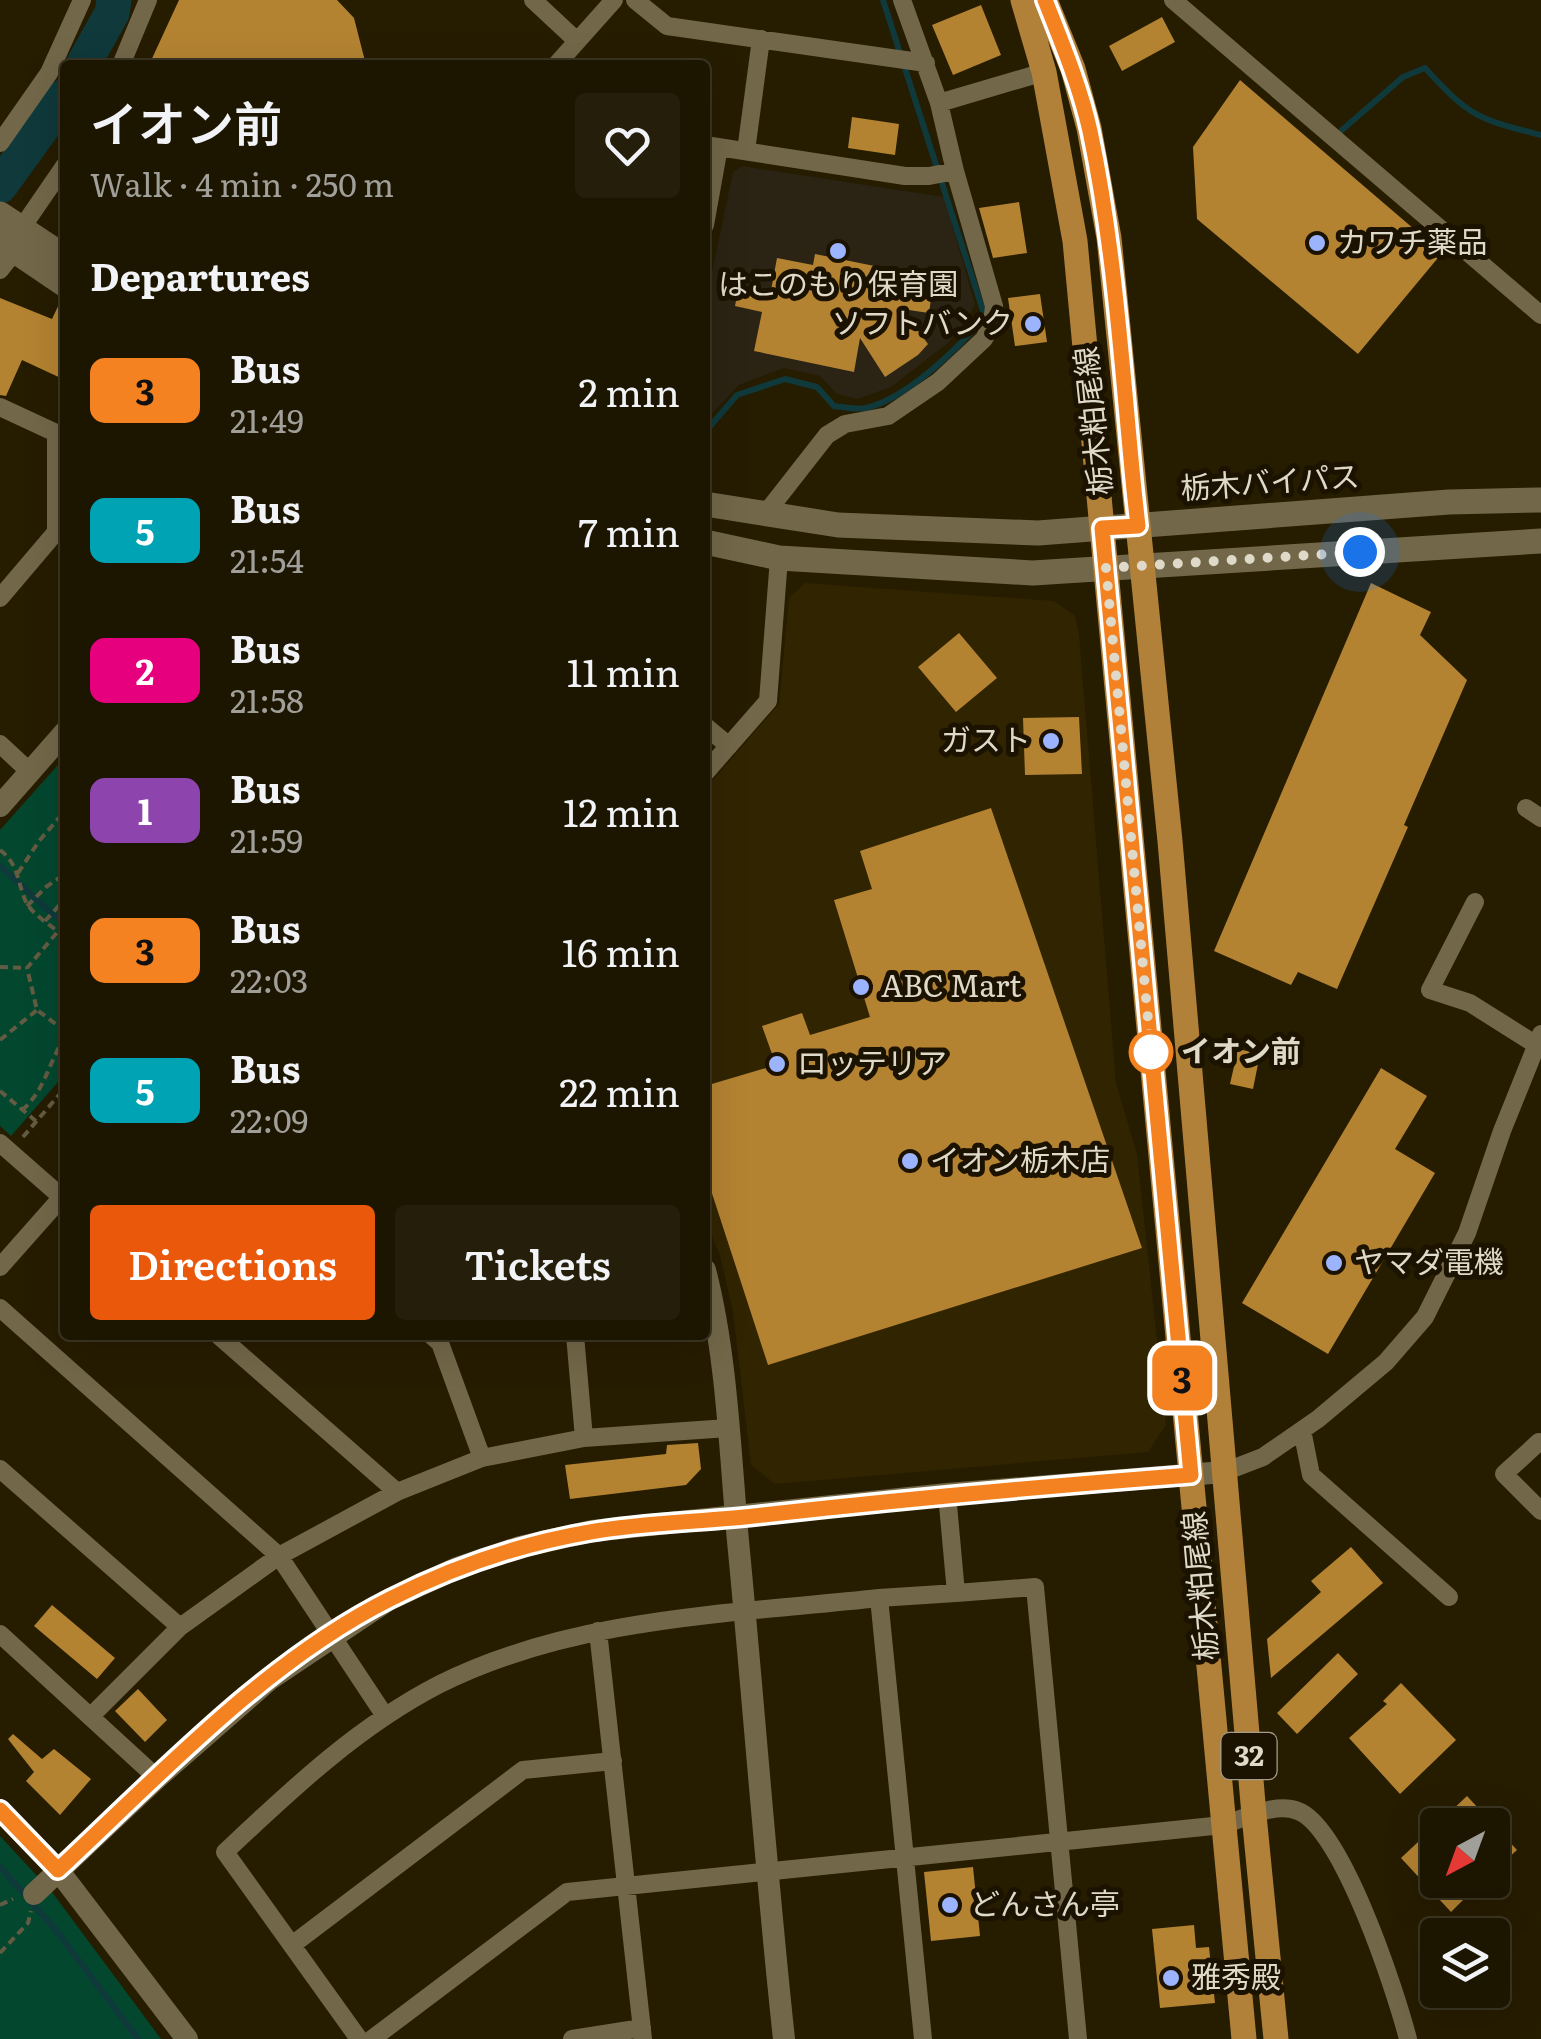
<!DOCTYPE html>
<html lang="en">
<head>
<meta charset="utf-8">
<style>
	body { margin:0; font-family:Literata,"Noto Sans JP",serif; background:#251e0a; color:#f1f3f6; height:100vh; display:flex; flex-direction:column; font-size:38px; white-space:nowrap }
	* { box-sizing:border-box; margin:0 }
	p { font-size:32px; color:#a09f99 }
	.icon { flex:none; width:55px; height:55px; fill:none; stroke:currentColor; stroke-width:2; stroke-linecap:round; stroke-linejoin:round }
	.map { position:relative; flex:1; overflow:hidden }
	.details { position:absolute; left:60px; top:60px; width:650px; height:1280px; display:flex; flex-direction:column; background:#1c1500; border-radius:10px; box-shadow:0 10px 40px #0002,0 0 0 2px #3a3422 }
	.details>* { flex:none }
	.badge { padding:0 20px; border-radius:15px; font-size:35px; line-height:65px }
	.needle { width:65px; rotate:221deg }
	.controls { position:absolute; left:1420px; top:1808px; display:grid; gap:20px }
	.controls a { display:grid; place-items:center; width:90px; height:90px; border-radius:10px; background:#1c1500; box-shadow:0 10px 40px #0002,0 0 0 2px #3a3422; font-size:50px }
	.you { position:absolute; width:50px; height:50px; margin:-25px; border:8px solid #fff; border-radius:50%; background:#1a73e8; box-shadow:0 0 0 15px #1a73e833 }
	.map>.badge { position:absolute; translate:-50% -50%; box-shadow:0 0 0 5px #fff }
	h2 { padding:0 30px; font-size:38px; line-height:90px }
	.round { display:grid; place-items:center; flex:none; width:105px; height:105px; border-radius:10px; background:#251e0a }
	.headline { display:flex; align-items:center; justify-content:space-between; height:170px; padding:0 30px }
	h1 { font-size:48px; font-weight:600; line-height:75px }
	.primary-button { display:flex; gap:20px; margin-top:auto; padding:20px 30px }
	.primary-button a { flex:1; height:115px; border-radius:10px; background:#ea580c; color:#fff; font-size:40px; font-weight:600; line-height:115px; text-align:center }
	.primary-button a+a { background:#251e0a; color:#f1f3f6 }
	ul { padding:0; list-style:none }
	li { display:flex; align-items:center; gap:30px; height:140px; padding:0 30px }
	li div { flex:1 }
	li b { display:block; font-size:38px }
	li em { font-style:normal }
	li .badge { min-width:110px; font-weight:700; text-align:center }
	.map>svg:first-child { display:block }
	.built { fill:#312400 }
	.education { fill:#2b2313 }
	.green { fill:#03472f }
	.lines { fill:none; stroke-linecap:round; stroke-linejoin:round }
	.stream { stroke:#0f393b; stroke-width:6 }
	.river { stroke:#0f393b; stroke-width:35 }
	.building { fill:#b48332 }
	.path { stroke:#645b43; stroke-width:4; stroke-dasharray:8 5; stroke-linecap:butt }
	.minor { stroke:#736749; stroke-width:18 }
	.tertiary { stroke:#736749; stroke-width:22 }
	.secondary { stroke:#736749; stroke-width:25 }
	.primary { stroke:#b18139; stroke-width:25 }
	.line-casing { stroke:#fff; stroke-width:22 }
	.line { stroke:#f58220; stroke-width:15 }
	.walk { stroke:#dfd9c9; stroke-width:10; stroke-dasharray:0 18 }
	.poi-dot { fill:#9cb4fd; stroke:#1c1200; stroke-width:4 }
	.stop-dot { fill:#fff; stroke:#f58220; stroke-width:5 }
	.labels { text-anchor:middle; stroke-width:10; stroke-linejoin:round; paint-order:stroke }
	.shield { fill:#1c1200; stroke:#a49d8d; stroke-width:2.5 }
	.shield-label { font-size:28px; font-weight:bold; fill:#dfd9c9 }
	.poi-label { font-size:30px; fill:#dfd9c9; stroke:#1c1200; text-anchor:start }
	.street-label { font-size:30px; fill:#dfd9c9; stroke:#1c1200 }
	.stop-label { font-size:30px; font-weight:bold; fill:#dfd9c9; stroke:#1c1200; text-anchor:start }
</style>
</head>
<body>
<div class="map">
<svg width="1541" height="2039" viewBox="0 0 1541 2039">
	<rect width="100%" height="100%" fill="#261c00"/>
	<!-- built -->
	<path class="built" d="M805,583L1054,601L1075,616L1079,635L1116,1083L1137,1154L1166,1425L1148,1452L775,1484L751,1465L733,1312L720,1256L705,1219V789L779,704L789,598Z"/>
	<!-- education -->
	<path class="education" d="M742,166L944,197L975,304L966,322L948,343L891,387L858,399L837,394L820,376L784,368L739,385L705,421V305L733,172Z"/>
	<!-- green -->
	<path class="green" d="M65,757V1074L11,1136L0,1126V830Z
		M0,1836L52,1892L161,2039H0Z"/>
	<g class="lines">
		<!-- stream -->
		<path class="stream" d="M1342,130L1403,77L1425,68C1470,117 1477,119 1541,135
			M705,432L737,395L785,379L817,387L834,406C844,407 857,410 866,408C908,398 958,348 985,317L883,0
			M0,866L58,919
			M0,1867L55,1929L138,2039"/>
		<!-- river -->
		<path class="river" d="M83,65L112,13L114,0
			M0,186L65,96"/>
	</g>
	<!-- building -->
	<path class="building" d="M179,0H337L354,18L366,65H149Z
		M981,5L1001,55L953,75L932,25Z
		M1162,17L1175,42L1122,71L1109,46Z
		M1240,80L1442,253L1358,354L1197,219L1193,147Z
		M852,117L899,124L895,155L848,148Z
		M1019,202L1027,253L993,258L979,208Z
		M815,254L934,278L929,313L902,309L928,344L918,355L885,377L860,338L854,372L754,351L762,312L735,306L738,290L770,296L777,258L813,265Z
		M1040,294L1047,342L1015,346L1008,298Z
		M0,298L52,319L61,300L65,301V380L22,360L6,396L0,395Z
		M1371,583L1431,612L1420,635L1467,680L1404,825L1408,827L1337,989L1298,972L1291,985L1214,951Z
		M959,633L997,678L956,712L918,667Z
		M1079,717L1082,774L1025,775L1023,718Z
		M991,808L1142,1248L768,1365L705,1172V1086L776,1065L762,1026L802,1013L810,1035L870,1017L834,900L872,889L860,851Z
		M1238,1049L1260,1054L1253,1089L1230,1084Z
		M1381,1068L1427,1096L1395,1149L1435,1173L1328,1354L1242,1303Z
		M698,1443L701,1469L686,1485L570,1499L565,1465L666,1454L667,1445Z
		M1351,1547L1383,1583L1271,1678L1267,1639L1321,1592L1311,1581Z
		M52,1605L115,1658L97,1679L34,1626Z
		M1338,1653L1358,1674L1297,1734L1277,1713Z
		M1401,1683L1456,1740L1400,1794L1349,1738L1387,1704L1383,1701Z
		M138,1689L167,1720L145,1742L115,1711Z
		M13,1734L42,1759L54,1749L91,1779L60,1815L26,1781L34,1772L8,1739Z
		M1467,1796L1517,1850L1492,1873V1825H1456L1447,1815Z
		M1418,1842L1438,1862V1880H1454L1468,1895L1451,1912L1401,1858Z
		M973,1867L980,1936L931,1941L924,1872Z
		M1194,1925L1196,1948L1209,1947L1215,2003L1160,2008L1152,1929Z"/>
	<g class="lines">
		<!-- path -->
		<path class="path" d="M0,850C19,864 17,882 26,902C32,914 48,923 58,932
			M18,873L39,841L65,811
			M27,906L46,887L65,874
			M45,921L65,899
			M65,923L27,968L37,1010L65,1031
			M0,967L25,968
			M0,1040L37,1010
			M0,1091L37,1122
			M22,1110C45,1091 49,1061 65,1037
			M23,1137L65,1088
			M0,1905L13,1899
			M0,1953L28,1923L31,1911"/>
		<!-- minor -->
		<path class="minor" d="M533,0L577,41
			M635,0L667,26L926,63
			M1173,0L1541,315
			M121,65L148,0
			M556,65L614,0
			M939,103L1044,72
			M0,143L49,73L82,0
			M705,145L905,176H929L955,171L939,103L902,0
			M746,151L761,39
			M705,225L719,147
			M21,229L65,165
			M0,270L15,251
			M0,407L56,433V532L0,598
			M766,513L827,435L845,424L888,416L938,382L984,339L992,323L994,306L955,171
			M705,726L729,746
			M0,744L30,772
			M705,773L768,701L779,558
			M1526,808L1541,818
			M1475,902L1430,990L1470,1003L1535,1044
			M0,1143L65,1200
			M0,1267L62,1197
			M0,1308L279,1556L385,1716
			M218,1335L397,1492
			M431,1335L440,1343L482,1458
			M575,1335L584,1438
			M1302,1430L1311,1475L1449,1597
			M1539,1442L1504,1474L1541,1511
			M0,1469L180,1627
			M1224,1472L1263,1457L1318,1419L1386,1362L1425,1317L1467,1233L1502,1131L1541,1034
			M956,1593L1035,1587L1078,2039
			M879,1598L956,1593L947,1494
			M598,1631L643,2039
			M0,1634L157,1778
			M92,1715L180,1627L279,1556L397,1492L482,1458L584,1438L728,1428
			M292,1945L523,1770L613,1761
			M359,2039L225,1852C292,1789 358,1726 440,1684C574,1617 733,1614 879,1598L923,2039
			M372,2039L567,1892L1223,1825C1246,1818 1275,1802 1298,1811C1342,1827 1396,1992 1408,2039
			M572,2039L642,2028"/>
		<!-- tertiary -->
		<path class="tertiary" d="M0,806L65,732
			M705,1270C727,1355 730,1453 738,1541C754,1707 766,1873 784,2039
			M0,1810L58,1870L187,2039
			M34,1894L157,1778L270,1679L388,1600L457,1568L520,1547L592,1531L947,1494L1224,1472"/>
		<!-- secondary -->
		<path class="secondary" d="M0,214L65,257
			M0,241L65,285
			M705,504L838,525L1038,533L1449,502L1541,500
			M705,542L779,558L1033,573L1541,541"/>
		<!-- primary -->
		<path class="primary" d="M1023,0L1044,72L1075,241L1244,2039
			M1045,0L1073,69L1089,128L1109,238L1170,841L1254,1815L1276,2039"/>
	</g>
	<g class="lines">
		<defs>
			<path id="line" d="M0,1810L58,1870C159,1776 266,1661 390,1599C453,1567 520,1544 590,1532C646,1522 706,1522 763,1515C905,1499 1048,1486 1191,1475L1102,528L1138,526L1134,490C1122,370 1115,249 1090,131C1080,86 1062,43 1045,0"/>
		</defs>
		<!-- line casing -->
		<use href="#line" class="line-casing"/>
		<!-- line -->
		<use href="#line" class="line"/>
		<!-- walk -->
		<path class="walk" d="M1151,1052L1106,568L1360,552"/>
	</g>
	<!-- markers -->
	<g class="poi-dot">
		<circle cx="1317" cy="243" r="10"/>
		<circle cx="838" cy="251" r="10"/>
		<circle cx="1033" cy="324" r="10"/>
		<circle cx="1051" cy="741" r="10"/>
		<circle cx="861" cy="987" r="10"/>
		<circle cx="777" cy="1064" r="10"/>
		<circle cx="910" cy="1161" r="10"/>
		<circle cx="1334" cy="1263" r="10"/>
		<circle cx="950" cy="1905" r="10"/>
		<circle cx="1171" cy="1978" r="10"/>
	</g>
	<circle class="stop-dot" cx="1151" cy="1052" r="20"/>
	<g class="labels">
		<!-- shield labels -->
		<rect class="shield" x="1221.5" y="1733" width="55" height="46" rx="8"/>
		<g class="shield-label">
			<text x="1249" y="1766">32</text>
		</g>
		<!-- poi labels -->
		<g class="poi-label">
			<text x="1337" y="253">カワチ薬品</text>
			<text x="838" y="295" text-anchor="middle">はこのもり保育園</text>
			<text x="1013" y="334" text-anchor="end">ソフトバンク</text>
			<text x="1031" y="751" text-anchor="end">ガスト</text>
			<text x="881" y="997">ABC Mart</text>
			<text x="797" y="1074">ロッテリア</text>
			<text x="930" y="1171">イオン栃木店</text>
			<text x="1354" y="1273">ヤマダ電機</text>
			<text x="970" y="1915">どんさん亭</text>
			<text x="1191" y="1988">雅秀殿</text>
		</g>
		<!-- street labels -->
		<g class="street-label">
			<text transform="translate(1094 421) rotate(-96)" y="10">栃木粕尾線</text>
			<text transform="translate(1270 483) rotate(-4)" y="10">栃木バイパス</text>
			<text transform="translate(1201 1586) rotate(-95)" y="10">栃木粕尾線</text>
		</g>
		<!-- stop labels -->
		<g class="stop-label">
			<text x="1181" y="1062">イオン前</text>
		</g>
	</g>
</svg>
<div class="controls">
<a><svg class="needle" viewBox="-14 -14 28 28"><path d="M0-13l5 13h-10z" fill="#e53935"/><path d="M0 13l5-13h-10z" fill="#a09f99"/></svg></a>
<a><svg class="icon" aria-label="layers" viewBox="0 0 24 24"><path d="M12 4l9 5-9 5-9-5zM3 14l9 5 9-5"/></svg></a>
</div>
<div class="you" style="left:1360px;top:552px"></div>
<b class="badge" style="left:1182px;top:1378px;background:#f58220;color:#111">3</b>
<section class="details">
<div class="headline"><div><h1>イオン前</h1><p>Walk · 4 min · 250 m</p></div><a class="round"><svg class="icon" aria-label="heart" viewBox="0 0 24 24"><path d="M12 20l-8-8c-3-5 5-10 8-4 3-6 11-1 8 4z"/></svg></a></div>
<h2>Departures</h2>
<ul>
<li><span class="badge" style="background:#f58220;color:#111">3</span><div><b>Bus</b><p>21:49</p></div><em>2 min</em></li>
<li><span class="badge" style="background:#00a3b4;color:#fff">5</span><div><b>Bus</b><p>21:54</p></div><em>7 min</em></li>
<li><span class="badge" style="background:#e6007e;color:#fff">2</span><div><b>Bus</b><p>21:58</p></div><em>11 min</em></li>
<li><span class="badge" style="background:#8e44ad;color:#fff">1</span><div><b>Bus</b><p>21:59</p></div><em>12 min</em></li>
<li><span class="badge" style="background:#f58220;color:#111">3</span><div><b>Bus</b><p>22:03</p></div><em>16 min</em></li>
<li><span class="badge" style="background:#00a3b4;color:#fff">5</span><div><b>Bus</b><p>22:09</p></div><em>22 min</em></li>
</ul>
<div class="primary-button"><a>Directions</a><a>Tickets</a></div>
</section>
</div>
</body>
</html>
